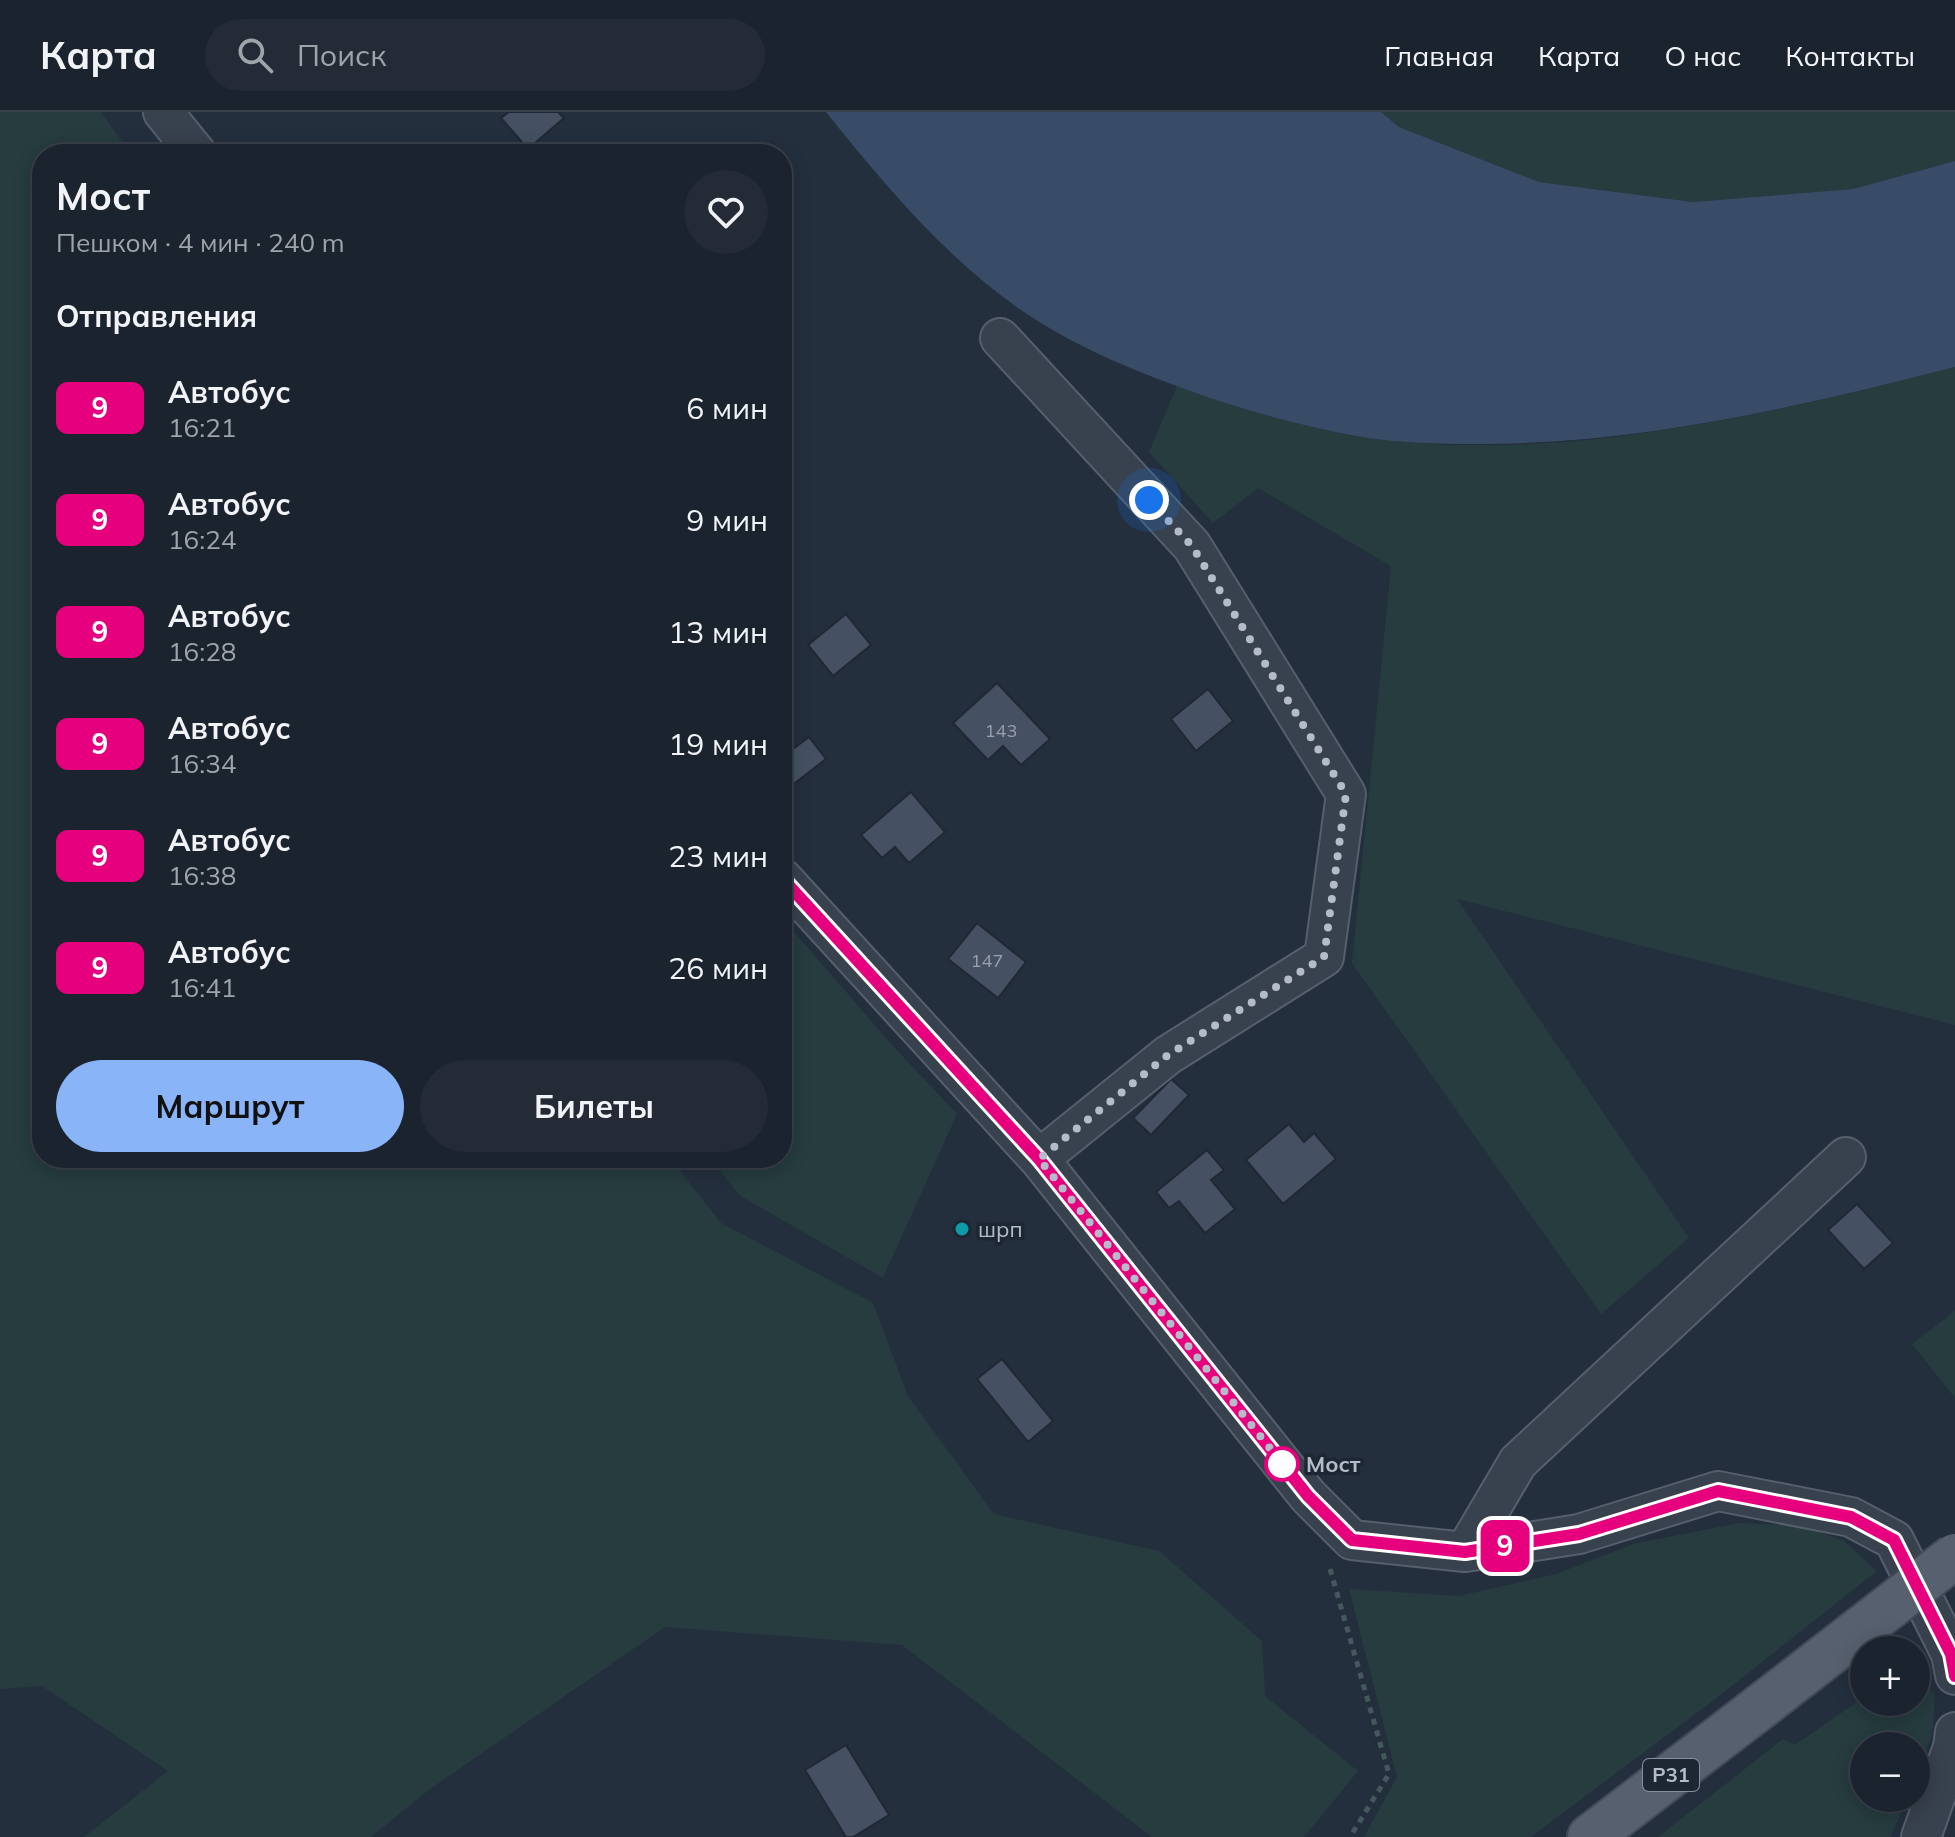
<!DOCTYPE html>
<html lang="ru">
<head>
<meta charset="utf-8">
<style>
	body { margin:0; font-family:Mulish,sans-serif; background:#242b36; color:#f1f3f6; height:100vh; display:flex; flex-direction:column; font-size:30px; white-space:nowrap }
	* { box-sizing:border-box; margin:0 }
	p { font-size:26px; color:#a0a4aa }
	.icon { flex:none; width:44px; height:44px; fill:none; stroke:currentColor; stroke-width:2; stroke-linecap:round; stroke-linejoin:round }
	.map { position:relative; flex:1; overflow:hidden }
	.side { position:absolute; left:32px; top:32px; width:760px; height:1024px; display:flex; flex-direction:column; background:#1b232e; border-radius:32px; box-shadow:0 4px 20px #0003,0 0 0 2px #39404a }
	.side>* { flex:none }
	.badge { padding:0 16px; border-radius:12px; font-size:28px; line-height:52px }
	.tools { position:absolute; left:1850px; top:1524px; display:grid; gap:16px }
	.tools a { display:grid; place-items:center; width:80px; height:80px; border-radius:50%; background:#1b232e; box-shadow:0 4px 20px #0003,0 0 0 2px #39404a; font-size:40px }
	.you { position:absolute; width:40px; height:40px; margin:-20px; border:6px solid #fff; border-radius:50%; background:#1a73e8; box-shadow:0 0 0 12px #1a73e833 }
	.map>.badge { position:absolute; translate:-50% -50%; box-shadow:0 0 0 4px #fff }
	h2 { padding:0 24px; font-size:30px; line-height:72px }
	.round { display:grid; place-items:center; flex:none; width:84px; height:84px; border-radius:42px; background:#242b36 }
	.overview { display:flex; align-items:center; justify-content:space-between; height:136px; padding:0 24px }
	h1 { font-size:38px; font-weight:700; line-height:60px }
	.primary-button { display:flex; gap:16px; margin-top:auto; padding:16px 24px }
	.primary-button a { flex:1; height:92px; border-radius:48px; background:#8ab4f8; color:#111; font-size:32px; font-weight:700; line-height:92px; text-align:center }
	.primary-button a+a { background:#242b36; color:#f1f3f6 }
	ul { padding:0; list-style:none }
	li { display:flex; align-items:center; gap:24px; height:112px; padding:0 24px }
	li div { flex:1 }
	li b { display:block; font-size:30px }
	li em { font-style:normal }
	li .badge { min-width:88px; font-weight:700; text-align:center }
	header { display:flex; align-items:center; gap:48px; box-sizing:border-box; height:112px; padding:0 40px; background:#1b232e; border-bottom:2px solid #39404a }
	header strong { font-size:38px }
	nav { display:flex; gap:44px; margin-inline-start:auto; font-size:28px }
	.search { width:560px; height:72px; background:#242b36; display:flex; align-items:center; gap:20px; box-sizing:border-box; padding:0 28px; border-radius:44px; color:#a0a4aa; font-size:30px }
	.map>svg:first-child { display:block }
	.green { fill:#263c3f }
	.water { fill:#394c67 }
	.building { fill:#455162; stroke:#1f2835; stroke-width:2 }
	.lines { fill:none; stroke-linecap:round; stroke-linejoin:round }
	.minor-casing { stroke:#565f6c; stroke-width:42 }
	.major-casing { stroke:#414a57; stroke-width:48 }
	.path { stroke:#44595c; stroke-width:5; stroke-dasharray:6 6; stroke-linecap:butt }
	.minor { stroke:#38414e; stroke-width:38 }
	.major { stroke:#56606e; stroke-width:44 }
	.major-bridge-casing { stroke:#414a57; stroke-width:48; stroke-linecap:butt }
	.major-bridge { stroke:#56606e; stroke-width:44 }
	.line-casing { stroke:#fff; stroke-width:18 }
	.line { stroke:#e6007e; stroke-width:12 }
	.walk { stroke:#b4bcc9; stroke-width:8; stroke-dasharray:0 14.4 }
	.culture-dot { fill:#0f9aa8; stroke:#1d2633; stroke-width:3 }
	.stop-dot { fill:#fff; stroke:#e6007e; stroke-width:4 }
	.labels { text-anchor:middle; stroke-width:7; stroke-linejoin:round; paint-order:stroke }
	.number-label { font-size:18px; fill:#98a1af }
	.shield { fill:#1d2633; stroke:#878f9c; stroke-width:2 }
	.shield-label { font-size:20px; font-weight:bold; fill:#b4bcc9 }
	.poi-label { font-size:22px; fill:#b4bcc9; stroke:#1d2633; text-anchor:start }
	.stop-label { font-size:22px; font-weight:bold; fill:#b4bcc9; stroke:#1d2633; text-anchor:start }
</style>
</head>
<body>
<header>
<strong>Карта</strong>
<div class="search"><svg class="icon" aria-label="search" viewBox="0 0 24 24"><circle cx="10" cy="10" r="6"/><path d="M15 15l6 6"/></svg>Поиск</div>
<nav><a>Главная</a><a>Карта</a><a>О нас</a><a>Контакты</a></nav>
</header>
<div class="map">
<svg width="1955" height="1725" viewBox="0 0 1955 1725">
	<rect width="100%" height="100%" fill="#242f3e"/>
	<!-- green -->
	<path class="green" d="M0,0H101L131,42H42V1046H670L721,1111L873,1191L908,1284L994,1402L1159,1439L1262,1529L1265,1584L1358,1659L1304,1725H1152L902,1533L665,1515L430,1677L371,1725H84L168,1659L42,1574L0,1577Z
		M1381,0H1955V49L1853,77L1693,90L1539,70L1399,15Z
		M1955,255V913L1457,787L1689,1126L1601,1202L1352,851L1391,454L1258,376L1213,411L1149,340L1177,274C1237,295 1300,315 1363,325C1553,354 1771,302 1955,255Z
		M782,806L892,933L957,1002L883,1166L739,1083L710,1046H782Z
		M1955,1199V1286L1912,1232Z
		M1739,1411L1803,1414L1844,1429L1877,1459L1714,1588L1531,1725H1364L1397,1665L1349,1477L1459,1484L1556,1462L1633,1432Z
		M1916,1543L1926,1571L1935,1584L1932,1623L1916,1668V1634H1864V1686H1908L1890,1725H1658L1783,1627L1795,1633L1864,1585V1590H1916Z"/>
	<!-- water -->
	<path class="water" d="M826,0H1381L1399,15L1539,70L1693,90L1853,77L1955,49V255C1798,295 1637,333 1474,332C1437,332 1399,331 1362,325C1305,315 1247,299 1193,280C1132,258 1071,233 1018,196C942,142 884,72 826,0Z"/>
	<!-- building -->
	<path class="building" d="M509,0H558L564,6L528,37L501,6Z
		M782,312L792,325L782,333Z
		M846,502L871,533L833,564L808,533Z
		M997,571L1050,627L1021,653L1003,634L988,648L953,611Z
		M1208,577L1233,609L1196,639L1171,607Z
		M809,625L826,647L782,681V645Z
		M911,680L945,720L909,751L895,735L882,746L861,723Z
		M977,811L1026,850L998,886L948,847Z
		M1171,967L1189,983L1151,1023L1133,1006Z
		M1289,1012L1304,1030L1314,1021L1336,1047L1283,1092L1246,1048Z
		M1207,1038L1224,1058L1211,1068L1235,1097L1205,1121L1179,1089L1169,1096L1156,1080Z
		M1857,1092L1893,1131L1864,1157L1828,1118Z
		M1002,1247L1053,1309L1028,1330L977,1267Z
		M846,1633L889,1703L853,1725H846L805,1658Z"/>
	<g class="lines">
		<defs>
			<path id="minor" d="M163,0L197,42
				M1000,226L1192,434L1346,682L1324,845L1168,943L1039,1047
				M782,766L1039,1047L1308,1384L1352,1428L1465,1440L1579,1422L1718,1379L1851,1405L1894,1428L1951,1542L1955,1563
				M1465,1440L1518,1350L1846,1045
				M1921,1725L1953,1635L1955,1620"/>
			<path id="major" d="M1590,1725L1751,1602"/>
		</defs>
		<!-- minor casing -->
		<use href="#minor" class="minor-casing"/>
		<!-- major casing -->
		<use href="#major" class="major-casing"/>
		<!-- path -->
		<path class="path" d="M1330,1457L1389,1662L1350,1725"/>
		<!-- minor -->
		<use href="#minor" class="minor"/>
		<!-- major -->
		<use href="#major" class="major"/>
		<defs>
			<path id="major-bridge" d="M1751,1602L1955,1444"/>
		</defs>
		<!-- major-bridge casing -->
		<use href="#major-bridge" class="major-bridge-casing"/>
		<!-- major-bridge -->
		<use href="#major-bridge" class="major-bridge"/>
	</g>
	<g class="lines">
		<defs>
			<path id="line" d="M782,766L1039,1047L1308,1384L1352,1428L1465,1440L1579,1422L1718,1379L1851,1405L1894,1428L1951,1542L1955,1564"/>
		</defs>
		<!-- line casing -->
		<use href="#line" class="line-casing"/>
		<!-- line -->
		<use href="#line" class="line"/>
		<!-- walk -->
		<path class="walk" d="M1149,388L1192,434L1346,682L1324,845L1168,943L1039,1047L1289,1360L1282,1352"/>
	</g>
	<!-- markers -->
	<circle class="culture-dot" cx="962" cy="1117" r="8"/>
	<circle class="stop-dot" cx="1282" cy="1352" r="16"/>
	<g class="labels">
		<!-- number labels -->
		<g class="number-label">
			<text x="1001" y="625">143</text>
			<text x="987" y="855">147</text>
		</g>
		<!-- shield labels -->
		<rect class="shield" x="1643" y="1647" width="56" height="32" rx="6"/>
		<g class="shield-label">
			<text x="1671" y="1670">Р31</text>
		</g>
		<!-- poi labels -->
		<g class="poi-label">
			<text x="978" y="1125">шрп</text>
		</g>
		<!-- stop labels -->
		<g class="stop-label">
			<text x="1306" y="1360">Мост</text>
		</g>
	</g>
</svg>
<div class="tools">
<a>+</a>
<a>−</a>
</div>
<div class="you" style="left:1149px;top:388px"></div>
<b class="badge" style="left:1505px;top:1434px;background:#e6007e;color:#fff">9</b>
<section class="side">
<div class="overview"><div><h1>Мост</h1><p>Пешком · 4 мин · 240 m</p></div><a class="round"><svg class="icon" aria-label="heart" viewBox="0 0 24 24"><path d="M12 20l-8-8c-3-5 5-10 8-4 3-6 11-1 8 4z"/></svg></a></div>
<h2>Отправления</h2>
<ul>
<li><span class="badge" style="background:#e6007e;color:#fff">9</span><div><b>Автобус</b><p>16:21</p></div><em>6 мин</em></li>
<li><span class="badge" style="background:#e6007e;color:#fff">9</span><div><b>Автобус</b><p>16:24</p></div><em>9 мин</em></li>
<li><span class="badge" style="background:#e6007e;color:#fff">9</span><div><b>Автобус</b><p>16:28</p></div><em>13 мин</em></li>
<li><span class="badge" style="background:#e6007e;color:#fff">9</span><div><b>Автобус</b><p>16:34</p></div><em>19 мин</em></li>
<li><span class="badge" style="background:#e6007e;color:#fff">9</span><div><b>Автобус</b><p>16:38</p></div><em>23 мин</em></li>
<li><span class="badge" style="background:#e6007e;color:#fff">9</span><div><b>Автобус</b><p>16:41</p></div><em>26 мин</em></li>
</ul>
<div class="primary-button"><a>Маршрут</a><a>Билеты</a></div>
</section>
</div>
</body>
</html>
